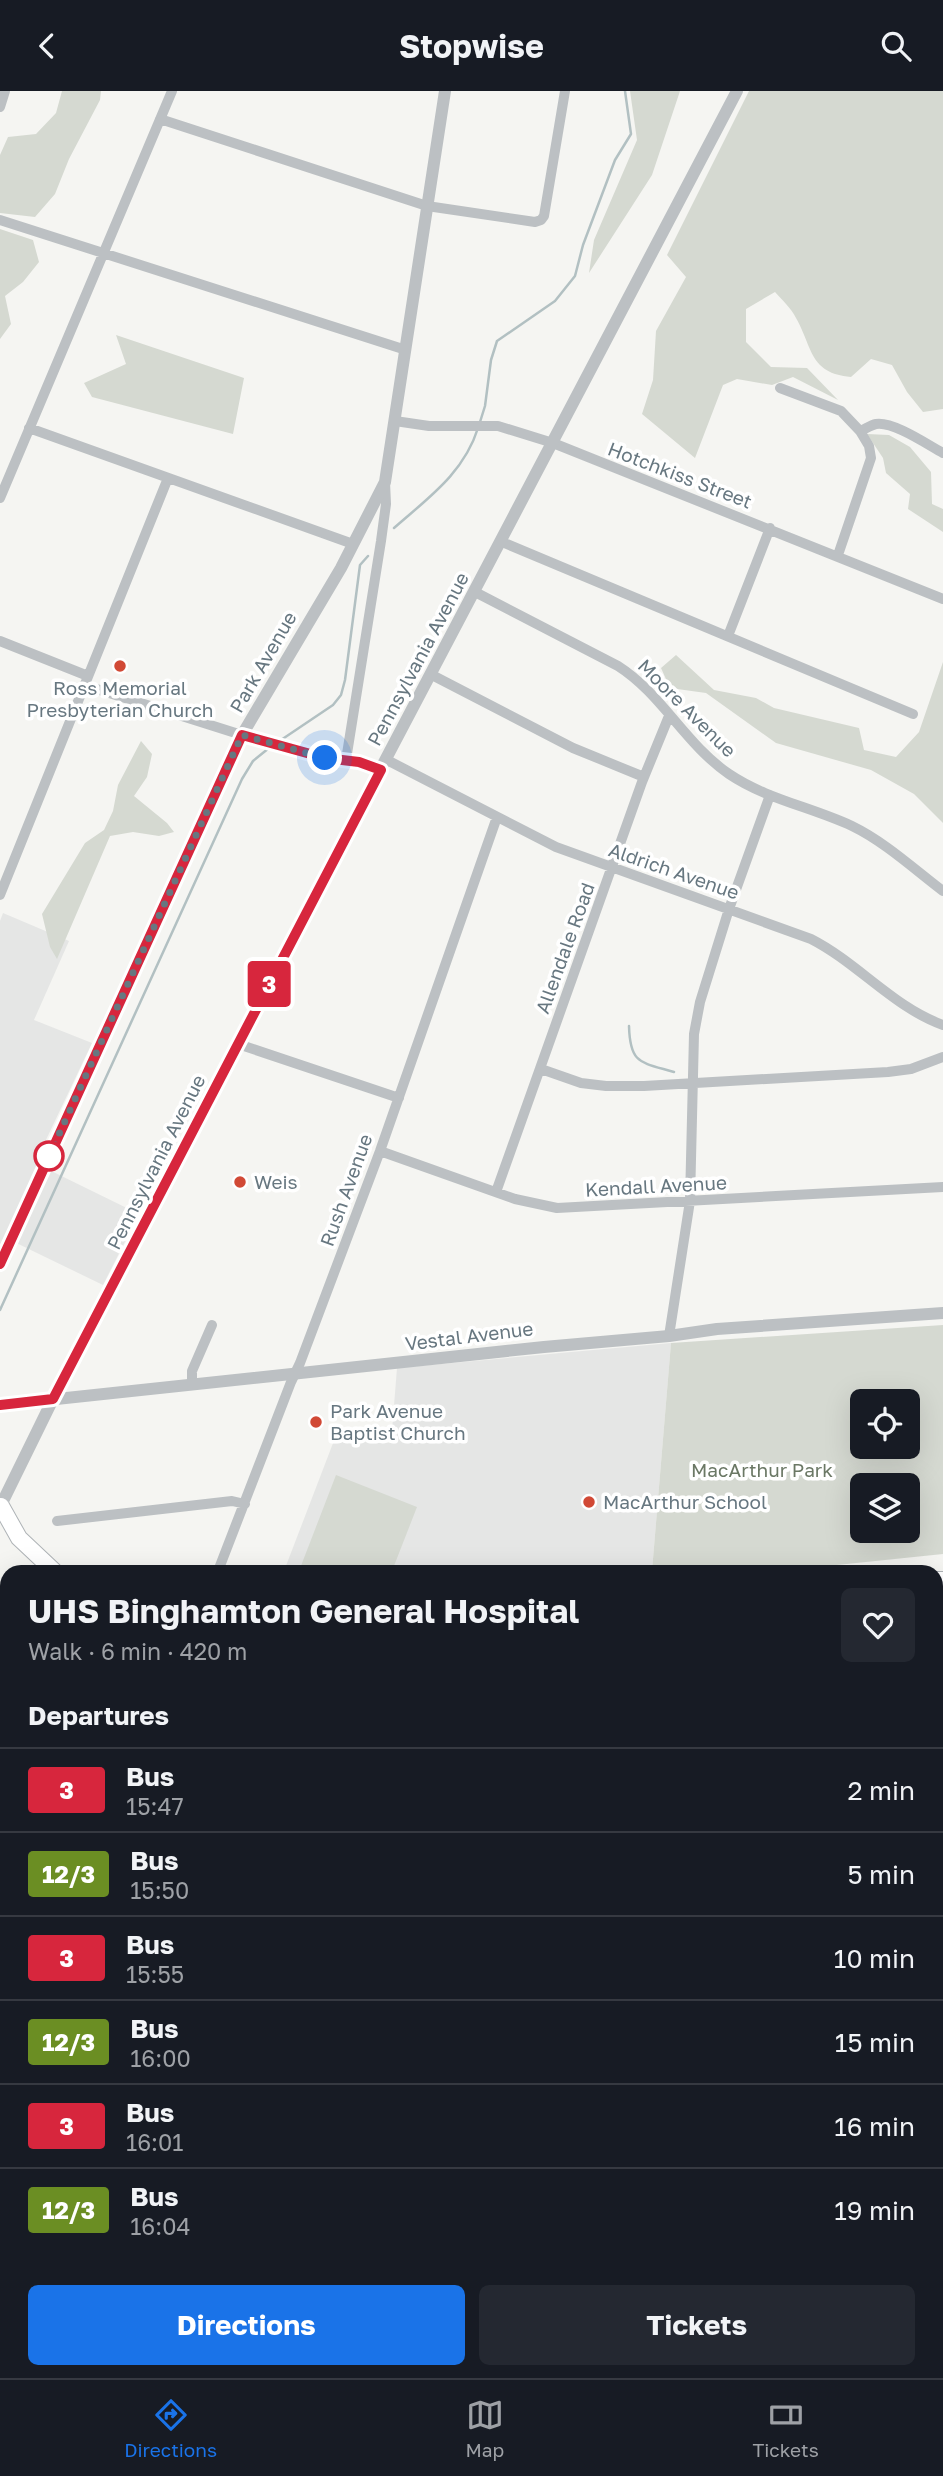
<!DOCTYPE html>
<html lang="en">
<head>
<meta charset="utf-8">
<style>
	body { margin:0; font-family:"Golos Text",sans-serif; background:#242831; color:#f1f3f6; height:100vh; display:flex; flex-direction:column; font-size:26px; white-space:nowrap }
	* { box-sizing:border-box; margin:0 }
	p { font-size:23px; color:#9ea1a6 }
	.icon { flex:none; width:38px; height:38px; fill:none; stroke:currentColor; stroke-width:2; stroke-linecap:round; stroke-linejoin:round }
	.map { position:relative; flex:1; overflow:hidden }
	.drawer { position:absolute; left:0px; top:1474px; width:943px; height:814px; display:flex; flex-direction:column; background:#171b24; border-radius:21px 21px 0 0; box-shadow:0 7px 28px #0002 }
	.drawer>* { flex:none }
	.badge { padding:0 14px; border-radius:5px; font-size:24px; line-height:46px }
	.fabs { position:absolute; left:850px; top:1298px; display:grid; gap:14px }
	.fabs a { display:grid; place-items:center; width:70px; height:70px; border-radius:10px; background:#171b24; box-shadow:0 7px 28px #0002; font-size:35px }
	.you { position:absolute; width:35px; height:35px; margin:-18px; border:5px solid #fff; border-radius:50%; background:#1a73e8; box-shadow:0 0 0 10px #1a73e833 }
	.map>.badge { position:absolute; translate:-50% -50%; box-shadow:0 0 0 4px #fff }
	h2 { padding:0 28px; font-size:26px; line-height:63px }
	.round { display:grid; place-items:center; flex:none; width:74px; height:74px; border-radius:10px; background:#242831 }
	.overview { display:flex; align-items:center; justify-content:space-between; height:119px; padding:0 28px }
	h1 { font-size:33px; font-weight:700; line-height:52px }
	.button { display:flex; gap:14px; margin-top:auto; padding:14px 28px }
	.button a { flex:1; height:80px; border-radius:10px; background:#1a73e8; color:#fff; font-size:28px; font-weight:700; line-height:80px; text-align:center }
	.button a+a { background:#242831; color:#f1f3f6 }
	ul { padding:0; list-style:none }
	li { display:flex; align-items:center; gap:21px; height:84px; padding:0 28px; border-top:2px solid #363941 }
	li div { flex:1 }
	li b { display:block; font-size:26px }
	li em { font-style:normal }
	li .badge { min-width:77px; font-weight:700; text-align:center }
	header { display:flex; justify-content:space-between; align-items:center; height:91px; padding:0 28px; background:#171b24; font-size:32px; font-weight:700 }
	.tab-bar { display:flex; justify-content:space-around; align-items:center; height:98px; border-top:2px solid #363941; background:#171b24; font-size:19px; color:#9ea1a6 }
	.tab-bar a { display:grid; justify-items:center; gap:4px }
	.tab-bar .current { color:#1a73e8 }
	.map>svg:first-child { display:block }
	.built { fill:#e5e6e5 }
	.green { fill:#d5d9d1; fill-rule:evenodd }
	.water { fill:#b2c0c2 }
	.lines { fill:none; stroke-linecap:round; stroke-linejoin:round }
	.stream { stroke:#b2c0c2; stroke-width:2.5 }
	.secondary-casing { stroke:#afb4b8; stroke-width:16 }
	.primary-casing { stroke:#aeb3b6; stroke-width:18 }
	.minor { stroke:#bcc0c3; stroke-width:10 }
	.tertiary { stroke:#bcc0c3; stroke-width:12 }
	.secondary { stroke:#fff; stroke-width:14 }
	.primary { stroke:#fff; stroke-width:16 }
	.line-casing { stroke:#fff; stroke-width:16 }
	.line { stroke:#d7263d; stroke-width:10 }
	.walk { stroke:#677780; stroke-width:7; stroke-dasharray:0 12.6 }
	.poi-dot { fill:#d14935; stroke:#fff; stroke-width:2.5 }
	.stop-dot { fill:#fff; stroke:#d7263d; stroke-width:3.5 }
	.labels { text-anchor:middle; stroke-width:7; stroke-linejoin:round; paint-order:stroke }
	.street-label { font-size:19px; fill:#677780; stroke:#fff }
	.poi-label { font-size:19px; fill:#677780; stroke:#fff; text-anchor:start }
	.park-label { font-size:19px; fill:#6b7865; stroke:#fff }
</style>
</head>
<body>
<header><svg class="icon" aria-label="back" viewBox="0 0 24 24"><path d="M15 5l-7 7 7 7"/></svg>Stopwise<svg class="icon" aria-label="search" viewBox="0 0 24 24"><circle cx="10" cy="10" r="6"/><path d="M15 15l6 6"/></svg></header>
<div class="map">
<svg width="943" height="2287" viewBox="0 0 943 2287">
	<rect width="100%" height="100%" fill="#f5f5f2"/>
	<!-- built -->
	<path class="built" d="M3,822L69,850L34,929L92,952L35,1072L139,1123L103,1194L4,1146L0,1154V830Z
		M671,1252L652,1480H284L335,1347L391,1352L397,1277Z"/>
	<!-- green -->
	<path class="green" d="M62,0H101L100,9L69,68L55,103L35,126L0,122V64L8,46L36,43L56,22Z
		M630,0H680L652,84L589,182L594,149L637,49Z
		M749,0H943V318L923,321L907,301L892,274L871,268L851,286C809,282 813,257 796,227C791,217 782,209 775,201L746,218V251L771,276L807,277L838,309L793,286L772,294L737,288L723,294L695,367L642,323L653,289L656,240L686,186L667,164Z
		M0,138L33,149L39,171L23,191L5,205L11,233L0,248Z
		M116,244L244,287L233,343L92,306L84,292L126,273Z
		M867,343L889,344L910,356L931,381L932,413L943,418V441L908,418L910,403L886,382L883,367Z
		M676,564L714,599L756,607L774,617L859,637L864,659L896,666L919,641L943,571V732L914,703L871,679L776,652L706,602L670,597L661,577Z
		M141,650L152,663L147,686L134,705L167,732L174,741L159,745L133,741L110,745L57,868L50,856L42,823L85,752L104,739L113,720L118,694Z
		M943,1234V1463L779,1480H652L671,1252ZM863,1311H908V1356H863ZM863,1395H908V1440H863Z
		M336,1384L417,1416L392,1480H299Z
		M936,1793H943V1849L936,1842Z"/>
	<!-- water -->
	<path class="water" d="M943,1579V1793H936V1580Z
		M7,1726V1920L0,1924V1728Z
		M936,1842L943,1849V1885L936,1883Z"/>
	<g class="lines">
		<!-- stream -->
		<path class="stream" d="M480,331L485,315L491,269L497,250L555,210L575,185L583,154L615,69L631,43L625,0
			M394,437C428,407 464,382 478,337
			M278,651L333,614L341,604L345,589L360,474L368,465
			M629,935C630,973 640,971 674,981
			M0,1219L242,688L253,670L269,657"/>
		<defs>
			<path id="secondary" d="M0,2177L7,2168"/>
			<path id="primary" d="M1,1415L19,1447L54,1480
				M936,1489H943
				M936,1503L943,1502
				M0,1527L7,1528
				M0,1540L7,1541
				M0,1628L7,1626
				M0,1651L7,1649
				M0,2052L7,2054
				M768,2280L786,2287"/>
		</defs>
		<!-- secondary casing -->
		<use href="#secondary" class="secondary-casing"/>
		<!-- primary casing -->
		<use href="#primary" class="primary-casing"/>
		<!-- minor -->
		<path class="minor" d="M0,16L5,0
			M160,28L427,115L535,131L541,129L544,125L565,0
			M0,129L406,259
			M780,297L841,320L860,340C865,338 871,334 876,333C893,330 928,354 943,362
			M395,330L429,335H498L553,352L943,508
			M29,337L353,453
			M0,407L172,0
			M502,451L913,623
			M838,464L871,367L869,355L860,340
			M475,501L618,575C662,603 685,653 729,683C766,708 811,716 852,735C885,751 914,778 943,800
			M728,545L770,437
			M0,550L88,585
			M432,584L573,657L644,686
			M84,594L264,651L325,667L359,671L381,679
			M346,669L381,450L386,413L385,391
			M387,669L556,756L811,848C858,872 893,916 943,934
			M0,804L168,387
			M238,953L399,1007
			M541,978L581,992L606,995H644L888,981L911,978L943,966
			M380,1060L515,1108L557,1117L943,1096
			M496,1101L642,691L669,625
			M669,1245L690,1110L694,943L700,911L729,818L770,704
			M192,1293V1280L212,1234
			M57,1430L232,1410L245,1413
			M218,1480L291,1291L300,1272L380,1060L497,726
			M936,2023L943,2026
			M936,2243L943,2223
			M262,2280L271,2287
			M235,2287L241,2280
			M430,2287L435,2280
			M593,2287L598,2280
			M699,2287L701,2280
			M921,2287L923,2280"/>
		<!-- tertiary -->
		<path class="tertiary" d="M0,1173L242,644L341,477L385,391L445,0
			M0,1314L544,1256L669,1245L717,1238L943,1222
			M0,1416L53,1308L308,816L737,0"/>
		<!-- secondary -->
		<use href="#secondary" class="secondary"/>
		<!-- primary -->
		<use href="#primary" class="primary"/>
	</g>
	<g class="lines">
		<defs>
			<path id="line" d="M0,1173L242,644L325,667L359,671L381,679L53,1308L0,1314"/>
		</defs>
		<!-- line casing -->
		<use href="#line" class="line-casing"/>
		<!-- line -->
		<use href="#line" class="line"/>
		<!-- walk -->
		<path class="walk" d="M49,1065L242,644L325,667"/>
	</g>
	<!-- markers -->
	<g class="poi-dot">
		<circle cx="120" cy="575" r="7"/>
		<circle cx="240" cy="1091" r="7"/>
		<circle cx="316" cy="1331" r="7"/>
		<circle cx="589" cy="1411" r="7"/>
	</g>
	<circle class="stop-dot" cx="49" cy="1065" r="14"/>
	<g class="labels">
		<!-- street labels -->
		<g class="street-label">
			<text transform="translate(680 384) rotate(21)" y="7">Hotchkiss Street</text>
			<text transform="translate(418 568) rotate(-62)" y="7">Pennsylvania Avenue</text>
			<text transform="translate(263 571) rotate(-60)" y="7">Park Avenue</text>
			<text transform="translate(687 617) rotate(45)" y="7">Moore Avenue</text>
			<text transform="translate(674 780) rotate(19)" y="7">Aldrich Avenue</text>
			<text transform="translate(565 857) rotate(-70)" y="7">Allendale Road</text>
			<text transform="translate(156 1071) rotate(-63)" y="7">Pennsylvania Avenue</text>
			<text transform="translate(656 1095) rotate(-3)" y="7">Kendall Avenue</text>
			<text transform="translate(346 1099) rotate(-70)" y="7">Rush Avenue</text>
			<text transform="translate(469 1245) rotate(-7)" y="7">Vestal Avenue</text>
		</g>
		<!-- poi labels -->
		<g class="poi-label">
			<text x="120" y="604" text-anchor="middle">Ross Memorial<tspan x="120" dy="22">Presbyterian Church</tspan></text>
			<text x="254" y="1098">Weis</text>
			<text x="330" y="1327">Park Avenue<tspan x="330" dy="22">Baptist Church</tspan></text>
			<text x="603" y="1418">MacArthur School</text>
		</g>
		<!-- park labels -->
		<g class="park-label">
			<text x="762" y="1386">MacArthur Park</text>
		</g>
	</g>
</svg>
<div class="fabs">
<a><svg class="icon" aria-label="locate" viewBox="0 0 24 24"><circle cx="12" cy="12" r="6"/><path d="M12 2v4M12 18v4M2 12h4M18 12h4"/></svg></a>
<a><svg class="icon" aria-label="layers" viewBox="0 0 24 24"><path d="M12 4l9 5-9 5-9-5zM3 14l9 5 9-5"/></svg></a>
</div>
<div class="you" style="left:325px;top:667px"></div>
<b class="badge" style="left:269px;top:893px;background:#d7263d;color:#fff">3</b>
<section class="drawer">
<div class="overview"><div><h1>UHS Binghamton General Hospital</h1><p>Walk · 6 min · 420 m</p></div><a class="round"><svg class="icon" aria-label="heart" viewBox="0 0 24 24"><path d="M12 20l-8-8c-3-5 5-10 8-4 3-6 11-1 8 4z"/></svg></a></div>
<h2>Departures</h2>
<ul>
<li><span class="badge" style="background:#d7263d;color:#fff">3</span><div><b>Bus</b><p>15:47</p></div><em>2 min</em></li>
<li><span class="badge" style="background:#6b8e23;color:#fff">12/3</span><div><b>Bus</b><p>15:50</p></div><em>5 min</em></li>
<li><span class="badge" style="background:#d7263d;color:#fff">3</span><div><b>Bus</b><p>15:55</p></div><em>10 min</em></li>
<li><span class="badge" style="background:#6b8e23;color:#fff">12/3</span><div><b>Bus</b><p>16:00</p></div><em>15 min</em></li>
<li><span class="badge" style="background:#d7263d;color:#fff">3</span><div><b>Bus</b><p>16:01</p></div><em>16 min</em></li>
<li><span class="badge" style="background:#6b8e23;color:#fff">12/3</span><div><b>Bus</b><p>16:04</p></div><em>19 min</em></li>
</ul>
<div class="button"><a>Directions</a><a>Tickets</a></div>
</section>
</div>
<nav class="tab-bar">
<a class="current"><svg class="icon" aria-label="directions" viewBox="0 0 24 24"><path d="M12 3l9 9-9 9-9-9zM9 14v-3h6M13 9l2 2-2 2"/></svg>Directions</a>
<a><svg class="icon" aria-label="map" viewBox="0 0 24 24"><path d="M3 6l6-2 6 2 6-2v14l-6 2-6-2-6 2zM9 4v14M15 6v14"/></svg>Map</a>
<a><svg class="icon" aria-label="tickets" viewBox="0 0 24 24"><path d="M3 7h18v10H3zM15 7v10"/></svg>Tickets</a>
</nav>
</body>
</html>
